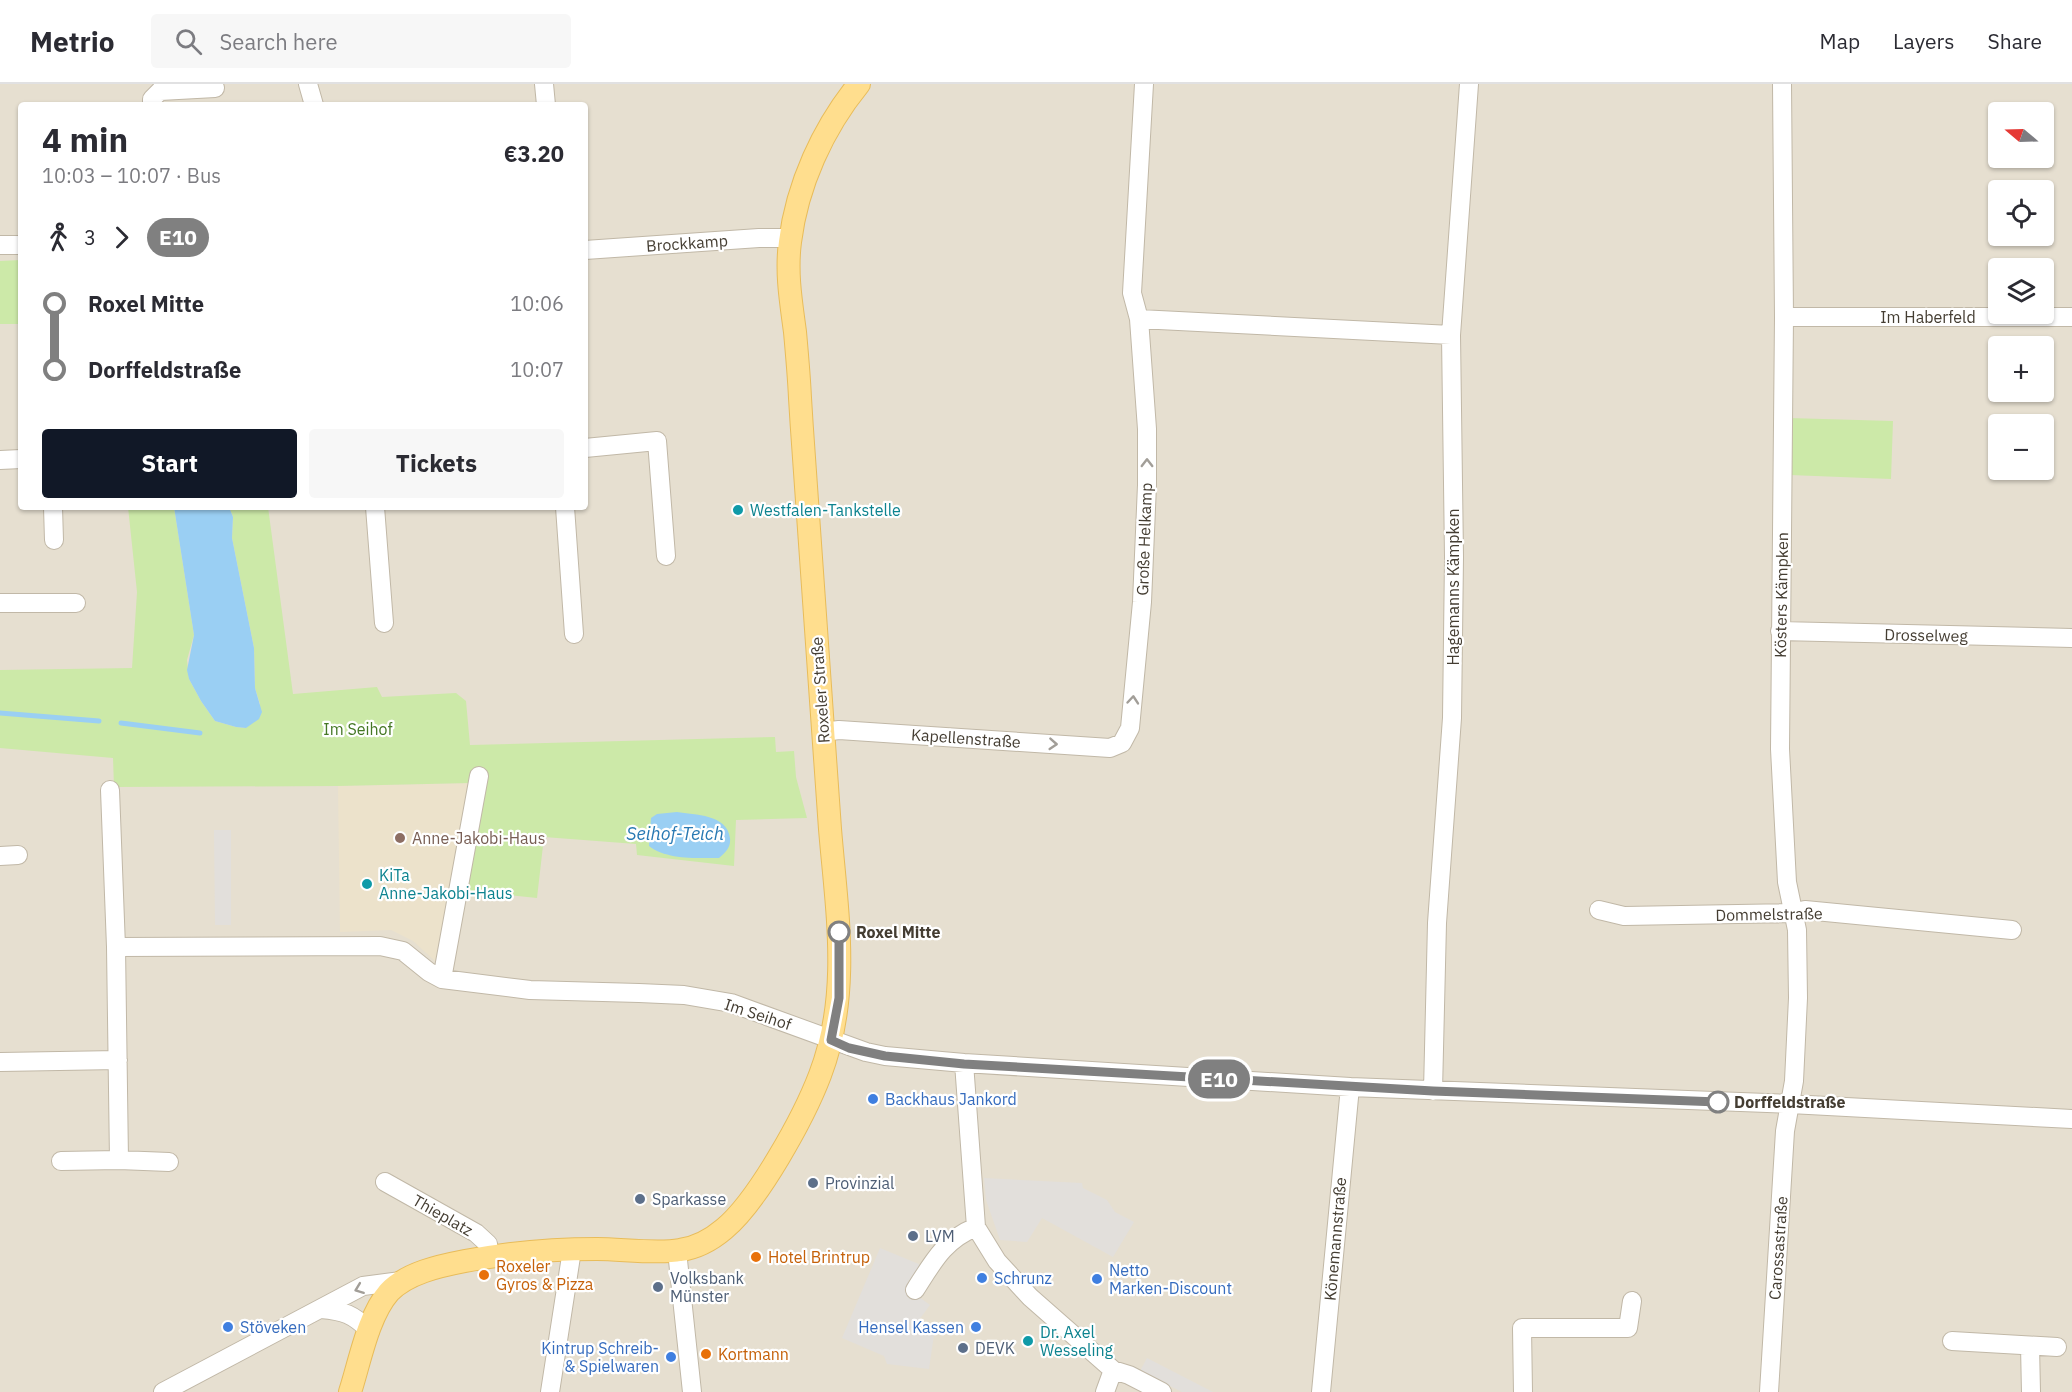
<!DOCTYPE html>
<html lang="en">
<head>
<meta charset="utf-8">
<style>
	body { margin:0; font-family:"IBM Plex Sans",sans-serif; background:#f7f7f7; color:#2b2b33; height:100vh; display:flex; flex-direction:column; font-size:22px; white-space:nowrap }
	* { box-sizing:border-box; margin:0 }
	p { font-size:20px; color:#7c7c81 }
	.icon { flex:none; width:33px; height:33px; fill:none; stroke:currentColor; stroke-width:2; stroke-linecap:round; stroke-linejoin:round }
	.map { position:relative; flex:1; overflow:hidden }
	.side { position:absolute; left:18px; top:18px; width:570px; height:408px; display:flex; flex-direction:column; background:#fff; border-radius:6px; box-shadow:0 2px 4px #0004 }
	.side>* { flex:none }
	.badge { padding:0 12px; border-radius:20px; font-size:21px; line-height:39px }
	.needle { width:39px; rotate:289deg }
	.buttons { position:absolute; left:1988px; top:18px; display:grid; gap:12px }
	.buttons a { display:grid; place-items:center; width:66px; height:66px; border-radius:6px; background:#fff; box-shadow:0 2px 4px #0004; font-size:30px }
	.map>.badge { position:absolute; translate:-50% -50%; box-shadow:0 0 0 3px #fff }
	.legs { display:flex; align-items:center; gap:9px; height:66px; padding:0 24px; font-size:20px }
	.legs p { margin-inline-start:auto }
	.overview { display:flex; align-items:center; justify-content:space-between; height:102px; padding:0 24px }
	h1 { font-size:33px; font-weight:800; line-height:45px }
	.action { display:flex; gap:12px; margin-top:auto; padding:12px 24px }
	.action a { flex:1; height:69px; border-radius:6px; background:#111827; color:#fff; font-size:24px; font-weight:800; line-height:69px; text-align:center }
	.action a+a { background:#f7f7f7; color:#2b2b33 }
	ul { padding:0 24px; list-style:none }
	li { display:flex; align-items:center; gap:21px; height:66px; font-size:22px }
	li i { display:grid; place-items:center; width:9px; height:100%; margin:0 8px; background:currentColor }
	li i::after { content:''; width:15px; height:15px; margin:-8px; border:4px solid; border-radius:50%; background:#fff }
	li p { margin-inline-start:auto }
	li:first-child i { background:linear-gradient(#0000 50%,currentColor 0) }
	li:last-child i { background:linear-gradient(currentColor 50%,#0000 0) }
	header { display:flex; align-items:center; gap:36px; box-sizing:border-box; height:84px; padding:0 30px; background:#fff; border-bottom:2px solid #e1e1e2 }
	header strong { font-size:28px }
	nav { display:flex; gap:33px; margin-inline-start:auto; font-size:21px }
	.search { width:420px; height:54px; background:#f7f7f7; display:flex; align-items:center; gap:15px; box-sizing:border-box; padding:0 21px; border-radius:6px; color:#7c7c81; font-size:22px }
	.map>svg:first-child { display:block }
	.residential { fill:#e6dfd0; fill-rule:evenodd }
	.education { fill:#ece2cb }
	.green { fill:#cce9a8 }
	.parking { fill:#e2dfdb }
	.water { fill:#9acff3 }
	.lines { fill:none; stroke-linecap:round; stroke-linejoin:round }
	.stream { stroke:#9acff3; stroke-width:5 }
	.minor-casing { stroke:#c1b8a7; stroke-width:20 }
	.major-casing { stroke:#e8bc5a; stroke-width:24 }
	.minor { stroke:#fff; stroke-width:18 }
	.major { stroke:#ffde8e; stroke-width:22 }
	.oneway { stroke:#a29e98 }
	.line-1-casing { stroke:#fff; stroke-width:14 }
	.line-1 { stroke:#808080; stroke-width:9 }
	.culture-dot { fill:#0f9aa8; stroke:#fff; stroke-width:2 }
	.education-dot { fill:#8d6e63; stroke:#fff; stroke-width:2 }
	.stop-1-dot { fill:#fff; stroke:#808080; stroke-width:3 }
	.shop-dot { fill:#3f7fe0; stroke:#fff; stroke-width:2 }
	.service-dot { fill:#5c6f8a; stroke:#fff; stroke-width:2 }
	.food-dot { fill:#e8710a; stroke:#fff; stroke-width:2 }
	.labels { text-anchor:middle; stroke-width:4.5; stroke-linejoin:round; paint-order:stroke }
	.street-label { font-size:16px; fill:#443d32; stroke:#fff }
	.culture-label { font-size:16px; fill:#0d838f; stroke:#fff; text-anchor:start }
	.park-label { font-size:16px; fill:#447724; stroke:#fff }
	.education-label { font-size:16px; fill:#785e54; stroke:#fff; text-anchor:start }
	.stop-label { font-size:16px; font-weight:bold; fill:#443d32; stroke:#fff; text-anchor:start }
	.shop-label { font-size:16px; fill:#366cbe; stroke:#fff; text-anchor:start }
	.service-label { font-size:16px; fill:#4e5e75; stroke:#fff; text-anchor:start }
	.food-label { font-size:16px; fill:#c56008; stroke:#fff; text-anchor:start }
	.water-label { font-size:18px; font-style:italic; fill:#2879b3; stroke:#fff }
</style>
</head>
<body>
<header>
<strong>Metrio</strong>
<div class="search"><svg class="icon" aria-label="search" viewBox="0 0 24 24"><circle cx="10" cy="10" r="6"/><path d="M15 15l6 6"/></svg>Search here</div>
<nav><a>Map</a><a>Layers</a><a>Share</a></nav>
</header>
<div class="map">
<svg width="2072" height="1308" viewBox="0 0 2072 1308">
	<rect width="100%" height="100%" fill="#f2ede2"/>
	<!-- residential -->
	<path class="residential" d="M0,0H2072V1308H0ZM21,21H585V423H21ZM1998,28H2043V74H1998ZM1998,106H2043V152H1998ZM1998,184H2043V230H1998ZM1998,262H2043V308H1998ZM1998,340H2043V386H1998Z"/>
	<!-- education -->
	<path class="education" d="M471,699L437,879L413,857L391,846L340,848L338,702Z"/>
	<!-- green -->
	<path class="green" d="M21,176V240H0V177Z
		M1789,334L1893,337L1891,395L1790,391Z
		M128,423H174L194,551L187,576L189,595L201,617L215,637L236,643L246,644L260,620L255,604L254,564L232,454L233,433L229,423H268L293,610L377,603L382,613L456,609L466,617L470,661L775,653L776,668L794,667L796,693L807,734L736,736L734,782L637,771L636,760L544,753L537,814L451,805L471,699L338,702L114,703L113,674L0,664V586L132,584L137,508Z"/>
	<!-- parking -->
	<path class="parking" d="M214,746H231V841H215Z
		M984,1094L1082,1099L1083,1104L1107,1116L1115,1128L1134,1138L1113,1173L1042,1134L1027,1158L1000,1156L986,1116Z
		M880,1164L938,1188L919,1213L930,1221L919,1236L935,1244L929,1285L887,1280L884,1272L842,1254Z
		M1147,1274L1213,1308H1182L1140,1287Z"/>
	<!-- water -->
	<path class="water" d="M174,423H229L233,433L232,454L254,564L255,604L262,628L259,635L246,644L236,643L215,637L201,617L189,595L187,586L194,551Z
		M677,728C695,731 727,730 730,754C731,763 726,768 719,774C697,774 667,776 649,762L651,734L657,730Z"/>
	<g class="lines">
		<!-- stream -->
		<path class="stream" d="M0,629L99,637
			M121,639L200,649"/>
		<defs>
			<path id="minor" d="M308,0L314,21
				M544,0L546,21
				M152,21V15L160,7L215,4
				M0,161H21
				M585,166L759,154H790
				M1784,233H2072
				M1139,235L1451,251
				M585,364L657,357L666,472
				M0,376L21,375
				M53,423L54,456
				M375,423L384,539
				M565,423L574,550
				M0,519H76
				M1780,547L2072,554
				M823,648L839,646L1110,664L1122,659L1130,644L1142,518L1147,401V345L1139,235L1132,209L1144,0
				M110,706L116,863L380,862L403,867L429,888L442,895L530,906L639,909L684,911L731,919L866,968L885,972L964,979L1350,1003L1790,1020L2072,1035
				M0,772L18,771
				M1599,826L1624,832L1792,829L1805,826L2012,846
				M116,863L119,1076L169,1078
				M442,895L479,692
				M0,978L118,976
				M964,979L976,1143L997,1177L1030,1213L1113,1286L1129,1291L1162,1308
				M1433,1007L1437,839L1452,634L1454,473L1451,251L1469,0
				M61,1077L119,1076
				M385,1098L476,1149L488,1160L490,1173
				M677,1167L692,1308
				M915,1206C933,1178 944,1156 976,1143
				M321,1225C344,1227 353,1230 370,1247
				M1952,1257L2057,1263
				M2030,1262L2031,1308
				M163,1308L363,1202L401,1197
				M550,1308L572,1166
				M1105,1308L1113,1286
				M1321,1308L1350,1003
				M1523,1308L1522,1244H1628L1632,1217
				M1769,1308L1785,1047L1794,997L1798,914L1797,846L1787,798L1780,665L1784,233L1782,0"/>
			<path id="major" d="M350,1308C360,1277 368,1232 389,1208C407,1189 439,1182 465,1177C507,1169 553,1165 597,1165C621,1165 657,1170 680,1166C696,1164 711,1156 724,1145C758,1117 804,1033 820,991C851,910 837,829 830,745C819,602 809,458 800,314C799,292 797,270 795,248C791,218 786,189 790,158C797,101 823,44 859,0"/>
		</defs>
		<!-- minor casing -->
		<use href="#minor" class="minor-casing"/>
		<!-- major casing -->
		<use href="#major" class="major-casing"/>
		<!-- minor -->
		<use href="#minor" class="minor"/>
		<!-- major -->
		<use href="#major" class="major"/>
	</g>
	<!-- one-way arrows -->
	<defs><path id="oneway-chevron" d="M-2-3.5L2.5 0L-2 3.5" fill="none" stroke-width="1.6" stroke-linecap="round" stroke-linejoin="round" transform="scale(1.5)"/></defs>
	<g class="oneway">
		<use href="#oneway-chevron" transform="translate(1147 379) rotate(-90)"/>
		<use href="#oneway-chevron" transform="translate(1133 616) rotate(-85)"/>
		<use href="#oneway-chevron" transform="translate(1053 660) rotate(4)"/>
		<use href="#oneway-chevron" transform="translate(359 1205) rotate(159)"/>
	</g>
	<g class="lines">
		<defs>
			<path id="line-1" d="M839,848V914L831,956L849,964L885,972L964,980L1433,1007L1718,1018"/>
		</defs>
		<!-- line-1 casing -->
		<use href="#line-1" class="line-1-casing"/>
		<!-- line-1 -->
		<use href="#line-1" class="line-1"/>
	</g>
	<!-- markers -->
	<g class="culture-dot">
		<circle cx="738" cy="426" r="6"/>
		<circle cx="367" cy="800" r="6"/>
		<circle cx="1028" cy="1257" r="6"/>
	</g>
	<circle class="education-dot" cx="400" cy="754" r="6"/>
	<g class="stop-1-dot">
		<circle cx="839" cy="848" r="10"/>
		<circle cx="1718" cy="1018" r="10"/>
	</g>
	<g class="shop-dot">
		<circle cx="873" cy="1015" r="6"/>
		<circle cx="982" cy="1194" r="6"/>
		<circle cx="1097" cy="1195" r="6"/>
		<circle cx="228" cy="1243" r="6"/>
		<circle cx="976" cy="1243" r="6"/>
		<circle cx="671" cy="1273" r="6"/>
	</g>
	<g class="service-dot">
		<circle cx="813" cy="1099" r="6"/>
		<circle cx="640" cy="1115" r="6"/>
		<circle cx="913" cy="1152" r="6"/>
		<circle cx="658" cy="1203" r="6"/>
		<circle cx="963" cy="1264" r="6"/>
	</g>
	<g class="food-dot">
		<circle cx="756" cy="1173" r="6"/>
		<circle cx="484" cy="1191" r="6"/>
		<circle cx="706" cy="1270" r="6"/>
	</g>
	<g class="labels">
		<!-- street labels -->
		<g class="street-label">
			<text transform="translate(687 159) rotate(-4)" y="6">Brockkamp</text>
			<text x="1928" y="239">Im Haberfeld</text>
			<text transform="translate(1144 455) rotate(-88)" y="6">Große Helkamp</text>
			<text transform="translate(1453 503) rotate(-90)" y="6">Hagemanns Kämpken</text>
			<text transform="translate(1781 511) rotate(-89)" y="6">Kösters Kämpken</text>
			<text transform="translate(1926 551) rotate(1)" y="6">Drosselweg</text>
			<text transform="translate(820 606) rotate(-94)" y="6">Roxeler Straße</text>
			<text transform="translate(966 654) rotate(4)" y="6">Kapellenstraße</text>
			<text transform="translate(1769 830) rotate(-1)" y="6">Dommelstraße</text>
			<text transform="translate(758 930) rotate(18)" y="6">Im Seihof</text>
			<text transform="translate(443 1131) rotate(30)" y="6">Thieplatz</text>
			<text transform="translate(1335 1155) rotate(-85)" y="6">Könemannstraße</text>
			<text transform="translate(1778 1164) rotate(-86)" y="6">Carossastraße</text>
		</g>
		<!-- culture labels -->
		<g class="culture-label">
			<text x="750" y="432">Westfalen-Tankstelle</text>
			<text x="379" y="797">KiTa<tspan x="379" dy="18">Anne-Jakobi-Haus</tspan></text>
			<text x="1040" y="1254">Dr. Axel<tspan x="1040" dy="18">Wesseling</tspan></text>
		</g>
		<!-- park labels -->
		<g class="park-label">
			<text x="358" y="651">Im Seihof</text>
		</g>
		<!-- education labels -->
		<g class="education-label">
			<text x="412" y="760">Anne-Jakobi-Haus</text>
		</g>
		<!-- stop labels -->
		<g class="stop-label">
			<text x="856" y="854">Roxel Mitte</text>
			<text x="1734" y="1024">Dorffeldstraße</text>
		</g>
		<!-- shop labels -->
		<g class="shop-label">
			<text x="885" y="1021">Backhaus Jankord</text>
			<text x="1109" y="1192">Netto<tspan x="1109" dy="18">Marken-Discount</tspan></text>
			<text x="994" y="1200">Schrunz</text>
			<text x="240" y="1249">Stöveken</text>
			<text x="964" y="1249" text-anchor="end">Hensel Kassen</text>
			<text x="659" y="1270" text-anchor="end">Kintrup Schreib-<tspan x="659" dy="18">&amp; Spielwaren</tspan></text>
		</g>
		<!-- service labels -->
		<g class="service-label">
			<text x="825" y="1105">Provinzial</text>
			<text x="652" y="1121">Sparkasse</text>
			<text x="925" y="1158">LVM</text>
			<text x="670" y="1200">Volksbank<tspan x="670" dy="18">Münster</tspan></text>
			<text x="975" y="1270">DEVK</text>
		</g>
		<!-- food labels -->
		<g class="food-label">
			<text x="768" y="1179">Hotel Brintrup</text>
			<text x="496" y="1188">Roxeler<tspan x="496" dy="18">Gyros &amp; Pizza</tspan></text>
			<text x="718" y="1276">Kortmann</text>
		</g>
		<!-- water labels -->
		<g class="water-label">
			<text x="675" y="756">Seihof-Teich</text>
		</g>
	</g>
</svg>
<div class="buttons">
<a><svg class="needle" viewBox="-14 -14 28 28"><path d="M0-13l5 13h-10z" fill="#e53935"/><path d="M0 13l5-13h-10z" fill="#7c7c81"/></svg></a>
<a><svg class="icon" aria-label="locate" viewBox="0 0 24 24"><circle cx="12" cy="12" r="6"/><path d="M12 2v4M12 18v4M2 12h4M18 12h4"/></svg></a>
<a><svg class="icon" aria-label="layers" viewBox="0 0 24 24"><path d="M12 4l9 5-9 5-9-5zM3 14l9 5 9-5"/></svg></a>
<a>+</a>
<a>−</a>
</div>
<b class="badge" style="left:1219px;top:995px;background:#808080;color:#fff">E10</b>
<section class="side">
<div class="overview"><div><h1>4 min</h1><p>10:03 – 10:07 · Bus</p></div><b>€3.20</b></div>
<div class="legs"><svg class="icon" aria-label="walk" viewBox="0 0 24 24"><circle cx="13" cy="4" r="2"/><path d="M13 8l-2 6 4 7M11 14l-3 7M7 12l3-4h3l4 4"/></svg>3<svg class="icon" aria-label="forward" viewBox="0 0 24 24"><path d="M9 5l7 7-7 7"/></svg><b class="badge" style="background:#808080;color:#fff">E10</b></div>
<ul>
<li><i style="color:#808080"></i><b>Roxel Mitte</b><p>10:06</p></li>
<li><i style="color:#808080"></i><b>Dorffeldstraße</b><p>10:07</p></li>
</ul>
<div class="action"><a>Start</a><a>Tickets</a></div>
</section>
</div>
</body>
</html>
